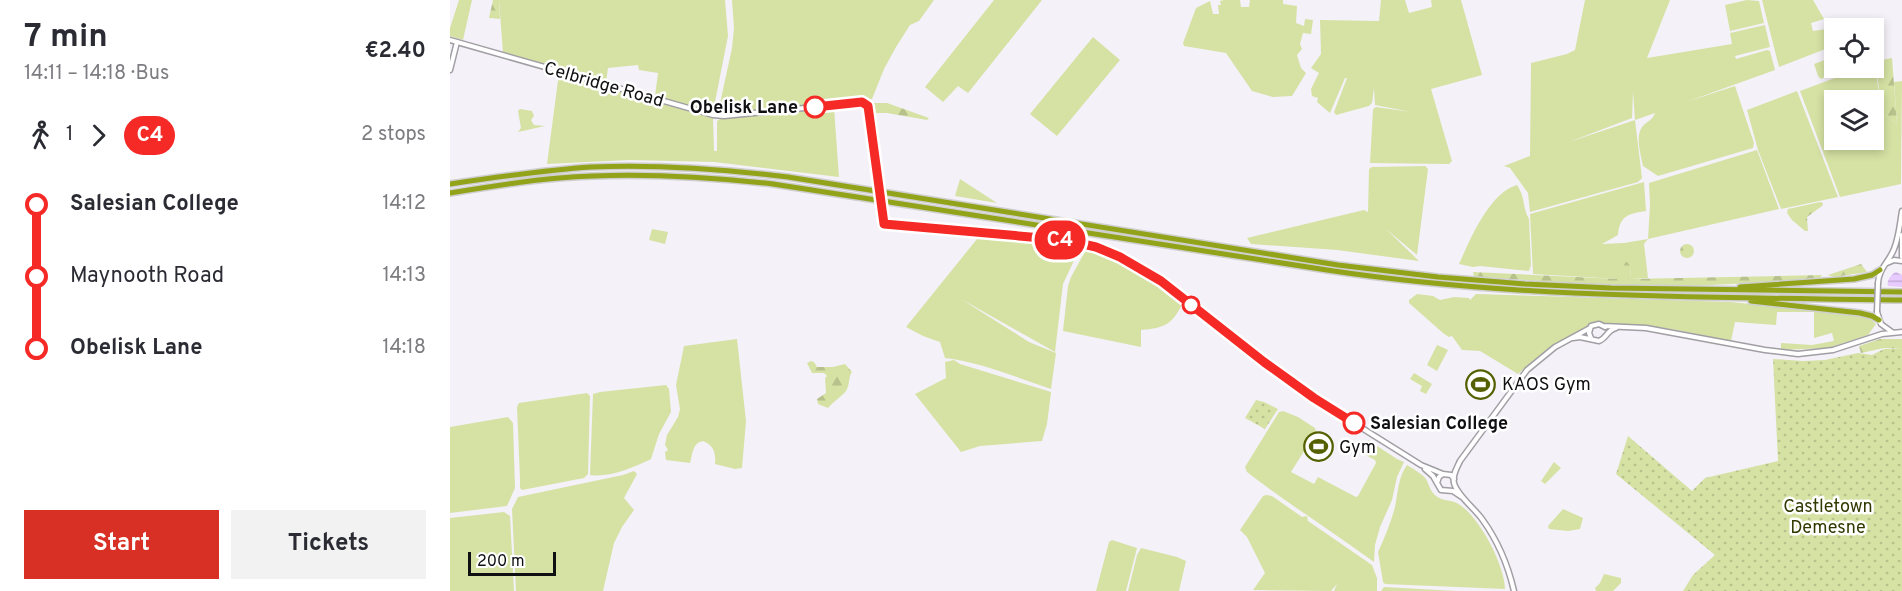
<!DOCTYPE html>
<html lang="en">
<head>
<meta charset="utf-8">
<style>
	body { margin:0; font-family:Overpass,sans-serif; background:#f2f2f3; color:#2b2b33; height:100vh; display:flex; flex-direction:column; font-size:22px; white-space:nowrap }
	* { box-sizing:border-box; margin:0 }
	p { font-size:20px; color:#7c7c81 }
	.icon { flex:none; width:33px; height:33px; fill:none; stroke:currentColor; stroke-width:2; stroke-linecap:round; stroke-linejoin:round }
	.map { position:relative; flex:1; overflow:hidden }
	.drawer { display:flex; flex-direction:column; background:#fff; width:450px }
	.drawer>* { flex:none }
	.badge { padding:0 12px; border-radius:20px; font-size:21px; line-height:39px }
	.tools { position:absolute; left:1374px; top:18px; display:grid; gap:12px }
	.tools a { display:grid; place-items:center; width:60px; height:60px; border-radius:0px; background:#fff; box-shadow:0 3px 9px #0003; font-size:30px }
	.scale { position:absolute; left:18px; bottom:15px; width:88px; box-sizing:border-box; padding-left:6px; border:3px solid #100f11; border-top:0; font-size:16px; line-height:21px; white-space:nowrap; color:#100f11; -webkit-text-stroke:4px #fff; paint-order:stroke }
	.map>.badge { position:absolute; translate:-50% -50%; box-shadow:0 0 0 3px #fff }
	.legs { display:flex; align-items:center; gap:9px; height:66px; padding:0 24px; font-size:20px }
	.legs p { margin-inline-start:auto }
	.headline { display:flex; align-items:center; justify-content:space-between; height:102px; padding:0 24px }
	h1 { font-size:33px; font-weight:700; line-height:45px }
	.primary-button { display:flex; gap:12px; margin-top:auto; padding:12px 24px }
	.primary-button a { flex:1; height:69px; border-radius:0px; background:#d93025; color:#fff; font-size:24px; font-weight:700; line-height:69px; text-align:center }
	.primary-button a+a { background:#f2f2f3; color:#2b2b33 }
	ul { padding:0 24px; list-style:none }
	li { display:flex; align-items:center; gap:21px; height:72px; font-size:22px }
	li i { display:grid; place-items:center; width:9px; height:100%; margin:0 8px; background:currentColor }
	li i::after { content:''; width:15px; height:15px; margin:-8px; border:4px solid; border-radius:50%; background:#fff }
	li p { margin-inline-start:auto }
	li:first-child i { background:linear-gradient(#0000 50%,currentColor 0) }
	li:last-child i { background:linear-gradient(currentColor 50%,#0000 0) }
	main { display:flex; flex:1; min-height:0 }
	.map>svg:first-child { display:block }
	.grass { fill:#d5e2a4; fill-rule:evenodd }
	.forest { fill:url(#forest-firs) }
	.park { fill:url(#park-dots) }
	.water { fill:url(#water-rules) }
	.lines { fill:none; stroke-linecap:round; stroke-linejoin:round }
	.secondary-casing { stroke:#a19ea4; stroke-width:7 }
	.highway-casing { stroke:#cfcfcf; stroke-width:8 }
	.secondary { stroke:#fff; stroke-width:4 }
	.highway { stroke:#92a31a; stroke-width:5 }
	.secondary-bridge-casing { stroke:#a19ea4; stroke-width:7; stroke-linecap:butt }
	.secondary-bridge { stroke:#fff; stroke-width:4 }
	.line-1-casing { stroke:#fff; stroke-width:14 }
	.line-1 { stroke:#f52a26; stroke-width:9 }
	.stop-1-dot { fill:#fff; stroke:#f52a26; stroke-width:3 }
	.labels { text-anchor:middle; stroke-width:5; stroke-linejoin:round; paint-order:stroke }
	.street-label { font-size:18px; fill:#100f11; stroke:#fff }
	.stop-label { font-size:18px; font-weight:bold; fill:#100f11; stroke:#fff; text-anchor:end }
	.poi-label { font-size:18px; fill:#100f11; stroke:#fff; text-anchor:start }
	.park-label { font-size:18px; fill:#323900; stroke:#fff }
</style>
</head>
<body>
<main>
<section class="drawer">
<div class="headline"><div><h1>7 min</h1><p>14:11 – 14:18 · Bus</p></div><b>€2.40</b></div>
<div class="legs"><svg class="icon" aria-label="walk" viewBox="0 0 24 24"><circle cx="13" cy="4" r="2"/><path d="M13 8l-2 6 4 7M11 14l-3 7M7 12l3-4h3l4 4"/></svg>1<svg class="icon" aria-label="forward" viewBox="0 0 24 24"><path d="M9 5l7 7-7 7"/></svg><b class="badge" style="background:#f52a26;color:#fff">C4</b><p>2 stops</p></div>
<ul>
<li><i style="color:#f52a26"></i><b>Salesian College</b><p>14:12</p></li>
<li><i style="color:#f52a26"></i><span>Maynooth Road</span><p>14:13</p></li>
<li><i style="color:#f52a26"></i><b>Obelisk Lane</b><p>14:18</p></li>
</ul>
<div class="primary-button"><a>Start</a><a>Tickets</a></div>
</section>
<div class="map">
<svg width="1452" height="591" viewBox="0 0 1452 591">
	<defs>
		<pattern id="forest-firs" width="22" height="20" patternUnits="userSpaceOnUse" patternTransform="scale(1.5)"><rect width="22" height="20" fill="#d5e2a4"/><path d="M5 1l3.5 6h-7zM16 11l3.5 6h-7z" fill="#b6c18c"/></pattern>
		<pattern id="park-dots" width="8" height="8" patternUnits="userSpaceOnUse" patternTransform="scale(1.5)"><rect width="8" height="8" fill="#d5e2a4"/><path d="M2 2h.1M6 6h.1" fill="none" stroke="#b6c18c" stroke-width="1.8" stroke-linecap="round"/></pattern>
		<pattern id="water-rules" width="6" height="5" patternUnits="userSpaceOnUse" patternTransform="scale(1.5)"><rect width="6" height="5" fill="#e7cafe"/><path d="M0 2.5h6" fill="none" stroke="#c5acd9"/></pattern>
	</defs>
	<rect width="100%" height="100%" fill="#f5f1f8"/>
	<!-- grass -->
	<path class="grass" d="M9,0H22L13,40L0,36V28Z
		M49,0H275L278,36L263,112L205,96L208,73L189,70L188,65L158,68L156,82L53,53Z
		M282,0H484L469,21L460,25L446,47L434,69L422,99L276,114H272L269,108L282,48L284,28Z
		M544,0H592L518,93L508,86L493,102L475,87Z
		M774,0H790L791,7H799L800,0H833V4L847,6L846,23L854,26L855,19L863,20L861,34L853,33L850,44L852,49L847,55L851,68L856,73L842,96L823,97L802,91L776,53L734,46L733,43L746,8L760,1L763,14H769L768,5H771L770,1Z
		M931,0H955L959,13L982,7L981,0H1011L1032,75L981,89L1002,161L999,164L920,163L923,109L926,107L961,112L925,105L924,88L922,103L919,106L886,115L884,112L897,78H895L880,113L867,102L868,98L862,96L861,89L869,73L861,68L871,54L870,20L929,21Z
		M1135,0H1220L1197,58L1282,44L1280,33L1315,25L1320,47L1285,56L1286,59L1317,50L1320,51L1325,70L1236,102L1285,86L1304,143L1303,148L1208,176L1193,166C1191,155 1185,137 1192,127C1197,121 1203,120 1205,113L1185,120L1192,178L1188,182L1080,212L1078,193L1060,168L1054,166L1080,156L1081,63L1117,54L1125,50ZM1183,91L1185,120L1119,142L1182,118Z
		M1297,0L1309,1L1314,23L1280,31L1275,5Z
		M1312,0H1363L1374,19L1361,23L1363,31L1377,29L1378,48L1329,67Z
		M643,37L670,60L607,136L580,114Z
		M1380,58L1378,76L1371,79L1368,76L1364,64Z
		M1425,63L1431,112L1447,124L1444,82L1452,81L1451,184L1390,197L1350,91L1412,68H1424ZM1384,100H1424V140H1384Z
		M109,73L263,118L264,151H267V121L270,119L384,108L389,177L264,162L179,160L97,164Z
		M1347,91L1388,197L1331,209L1308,150L1297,110Z
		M70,109L82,111L84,116L81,120L84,125L95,126L68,132L71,128L68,111Z
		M1307,150L1329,209L1198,239L1194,244L1198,278L1180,279L1181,267L1168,279L1083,274L1080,214L1194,182L1196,211C1178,214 1170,215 1168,235L1152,244L1174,243L1198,239L1200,205L1199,183Z
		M975,166L978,169L967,255L936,229L969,261L887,250L801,244L797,238L914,210L918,212L919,169L922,167Z
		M510,179L547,203L505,196Z
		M1067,185C1076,199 1072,207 1079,219L1081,265L1079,271L1030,266L1023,267L1009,264C1020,240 1039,193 1067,185Z
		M202,229L218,232L215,244L199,240Z
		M530,237L601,243L628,248L629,250L613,284L605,352L511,299L579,342L606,353L601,389C567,378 531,362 495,358L490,342L473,336L456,327L527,239Z
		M637,248L678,264L692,272L733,303C722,324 716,328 691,330V347L613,331L618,286L621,277Z
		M967,294L983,296L990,300L1004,297L1019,298L1020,300L1026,294L1280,302L1377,311L1418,317L1426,324L1418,335L1379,348L1331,350V343L1362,345L1384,341L1382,333L1364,338V312H1327L1326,325L1285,322L1281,341C1232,332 1178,315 1129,332C1109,339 1084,360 1068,374L1030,351L1012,350L1002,336L999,337L993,333L959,303V300Z
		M287,339L296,421L292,468L285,469L265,464C266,454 264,445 253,441C242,443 243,454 240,463L216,460L215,452L218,450L215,445L217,435L228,417L230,409L226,385L234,346Z
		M987,345L998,350L987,371L977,365Z
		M504,360L510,364L601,392L597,424L592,441L530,446L511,452L465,394L496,378L495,362Z
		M964,373L982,384L976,394L970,391L972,386L960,379Z
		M216,385L219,389L221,412L209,434L201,459C185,467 159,478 140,475L143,394L150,392Z
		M137,393L140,396L138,474L134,478L72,490L70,488V479L67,407L69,403Z
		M833,411L848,417L865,428L866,432L841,472L864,484L868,477L906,497L908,496L926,463L925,460L912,453V450L918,440L947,459L954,462L947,477L942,500L930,527L925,545L924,562C882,531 838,504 797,472L795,467L829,412Z
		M58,417L63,423L65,488L57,506L0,513V427Z
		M1104,462L1111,468L1095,484L1091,481Z
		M957,465C963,469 971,473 976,479C979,484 980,491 985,495C992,502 1003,499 1010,505C1030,518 1055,566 1055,589L935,584L933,582L928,552C935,537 941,522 945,507C948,493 948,477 957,465Z
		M184,471L187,474L174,498L184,510L172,527L164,543L153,591H66L62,509L68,497L173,475Z
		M816,495L822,496L852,517L857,516L858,521L922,565L927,578V591H884L887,584L881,591L803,590L815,573L797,537L790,530L813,496Z
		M1113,509L1133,518L1130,529L1118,531L1099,529L1098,526Z
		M54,512L60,516L64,591H0V518Z
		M662,540L687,548L676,591H646L659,542Z
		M691,548L727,557L736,561L729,591H678L687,555Z
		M1154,574L1171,578V583L1163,591H1146L1145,588L1150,583Z
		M934,587L1006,591H931Z"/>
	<!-- forest -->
	<path class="forest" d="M43,0H49L50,19L39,18Z
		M1442,58L1447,124L1431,112L1426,61Z
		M423,103H437L479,118L477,120L437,113H424Z
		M1370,202L1373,203L1372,206L1357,217L1358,231H1355L1342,220L1337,213L1338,209Z
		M1230 251a7 7 0 1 1 14 0a7 7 0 1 1-14 0Z
		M1177,262L1181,267L1180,279L1372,275L1369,279C1321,282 1272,285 1223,286C1159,287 1094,281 1030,277L1024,276L1023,272L1168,279L1167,263Z
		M1411,264L1417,272L1384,277L1378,275Z
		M1430,339H1452V349L1434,348L1411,353L1409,346Z
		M361,361L364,362L367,367H383L395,364L402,372C398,378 400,385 396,391C392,396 383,402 378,408L368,404L367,399L376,393L375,378L377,376L374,373H362L357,363Z"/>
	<!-- park -->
	<path class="park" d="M1434,349H1452V591H1233L1243,575L1265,555L1166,474L1178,436L1242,491L1255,478L1328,461L1323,359L1353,361L1375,360L1408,353L1422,355Z
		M806,400L814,402L828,409L815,429L795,418Z"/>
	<!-- water -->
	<path class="water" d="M1446,272L1452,275V287L1438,286C1436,281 1441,274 1446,272Z"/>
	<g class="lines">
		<defs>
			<path id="secondary" d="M0,40L263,115L274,116L414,102L419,109L428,178
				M0,70L7,42
				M432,210L434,224L615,240L646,247L670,257L711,281L814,362L864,398L971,465L993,474
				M1452,235V257
				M1437,263L1444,260L1452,261
				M1428,283C1429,268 1439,262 1444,249C1449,237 1450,223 1452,211
				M1427,312L1431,324L1442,332
				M1153,326L1196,328L1315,350L1348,354L1383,350L1432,334L1452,332
				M1123,338L1130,337L1149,341C1157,338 1157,330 1166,328
				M1141,338L1139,333L1141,326L1149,324L1155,327
				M975,469L983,476L991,490L1003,491L1012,497
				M987,483L989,477L993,474L1001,475L1004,479
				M1064,591C1058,565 1048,541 1032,519C1025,509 1007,495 1004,483C1002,475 1007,468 1010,461L1077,370L1105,347L1140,328"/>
			<path id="highway" d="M0,184C47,177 94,170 141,167C207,164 273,169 338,177L888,265L988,277L1075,284L1161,288L1452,292
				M0,193C36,187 72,181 109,178C180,172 251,176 323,184L877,270C1069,299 1259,297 1452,300
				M1290,287L1404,279L1422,275L1430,270
				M1301,301L1410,313L1422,316L1429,320"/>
		</defs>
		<!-- secondary casing -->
		<use href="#secondary" class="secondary-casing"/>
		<!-- highway casing -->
		<use href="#highway" class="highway-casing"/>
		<!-- secondary -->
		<use href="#secondary" class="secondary"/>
		<!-- highway -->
		<use href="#highway" class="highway"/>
		<defs>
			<path id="secondary-bridge" d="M428,178L432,210
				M1427,312L1428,283"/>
		</defs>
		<!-- secondary-bridge casing -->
		<use href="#secondary-bridge" class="secondary-bridge-casing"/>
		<!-- secondary-bridge -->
		<use href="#secondary-bridge" class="secondary-bridge"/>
	</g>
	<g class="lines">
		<defs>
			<path id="line-1" d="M365,107L412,102L418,106L434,224L615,240L646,247L670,257L711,281L814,362L864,398L904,423"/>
		</defs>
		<!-- line-1 casing -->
		<use href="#line-1" class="line-1-casing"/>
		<!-- line-1 -->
		<use href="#line-1" class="line-1"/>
	</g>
	<!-- icons -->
	<defs>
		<symbol id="stadium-ring" viewBox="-11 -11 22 22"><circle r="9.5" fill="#fff" stroke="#556100" stroke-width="1.5"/><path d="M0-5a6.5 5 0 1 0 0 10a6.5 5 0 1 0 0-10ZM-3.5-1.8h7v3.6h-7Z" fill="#556100"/></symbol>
	</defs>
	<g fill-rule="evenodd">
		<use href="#stadium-ring" x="1014" y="368" width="33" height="33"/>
		<use href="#stadium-ring" x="852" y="430" width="33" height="33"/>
	</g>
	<!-- markers -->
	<g class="stop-1-dot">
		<circle cx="365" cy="107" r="10"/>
		<circle cx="741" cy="305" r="8"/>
		<circle cx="904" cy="423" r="10"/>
	</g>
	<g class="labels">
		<!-- street labels -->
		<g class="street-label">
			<text transform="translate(154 84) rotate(16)" y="6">Celbridge Road</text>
		</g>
		<!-- stop labels -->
		<g class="stop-label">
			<text x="348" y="113">Obelisk Lane</text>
			<text x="920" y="429" text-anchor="start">Salesian College</text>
		</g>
		<!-- poi labels -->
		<g class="poi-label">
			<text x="1052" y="390">KAOS Gym</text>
			<text x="889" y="453">Gym</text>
		</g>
		<!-- park labels -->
		<g class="park-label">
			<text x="1378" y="512">Castletown<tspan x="1378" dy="21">Demesne</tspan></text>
		</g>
	</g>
</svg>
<div class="tools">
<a><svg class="icon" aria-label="locate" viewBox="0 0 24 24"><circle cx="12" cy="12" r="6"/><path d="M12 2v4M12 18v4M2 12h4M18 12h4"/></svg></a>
<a><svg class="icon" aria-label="layers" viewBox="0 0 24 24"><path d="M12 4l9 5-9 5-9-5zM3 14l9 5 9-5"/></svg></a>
</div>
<div class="scale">200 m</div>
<b class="badge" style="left:610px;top:240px;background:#f52a26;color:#fff">C4</b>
</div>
</main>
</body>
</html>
